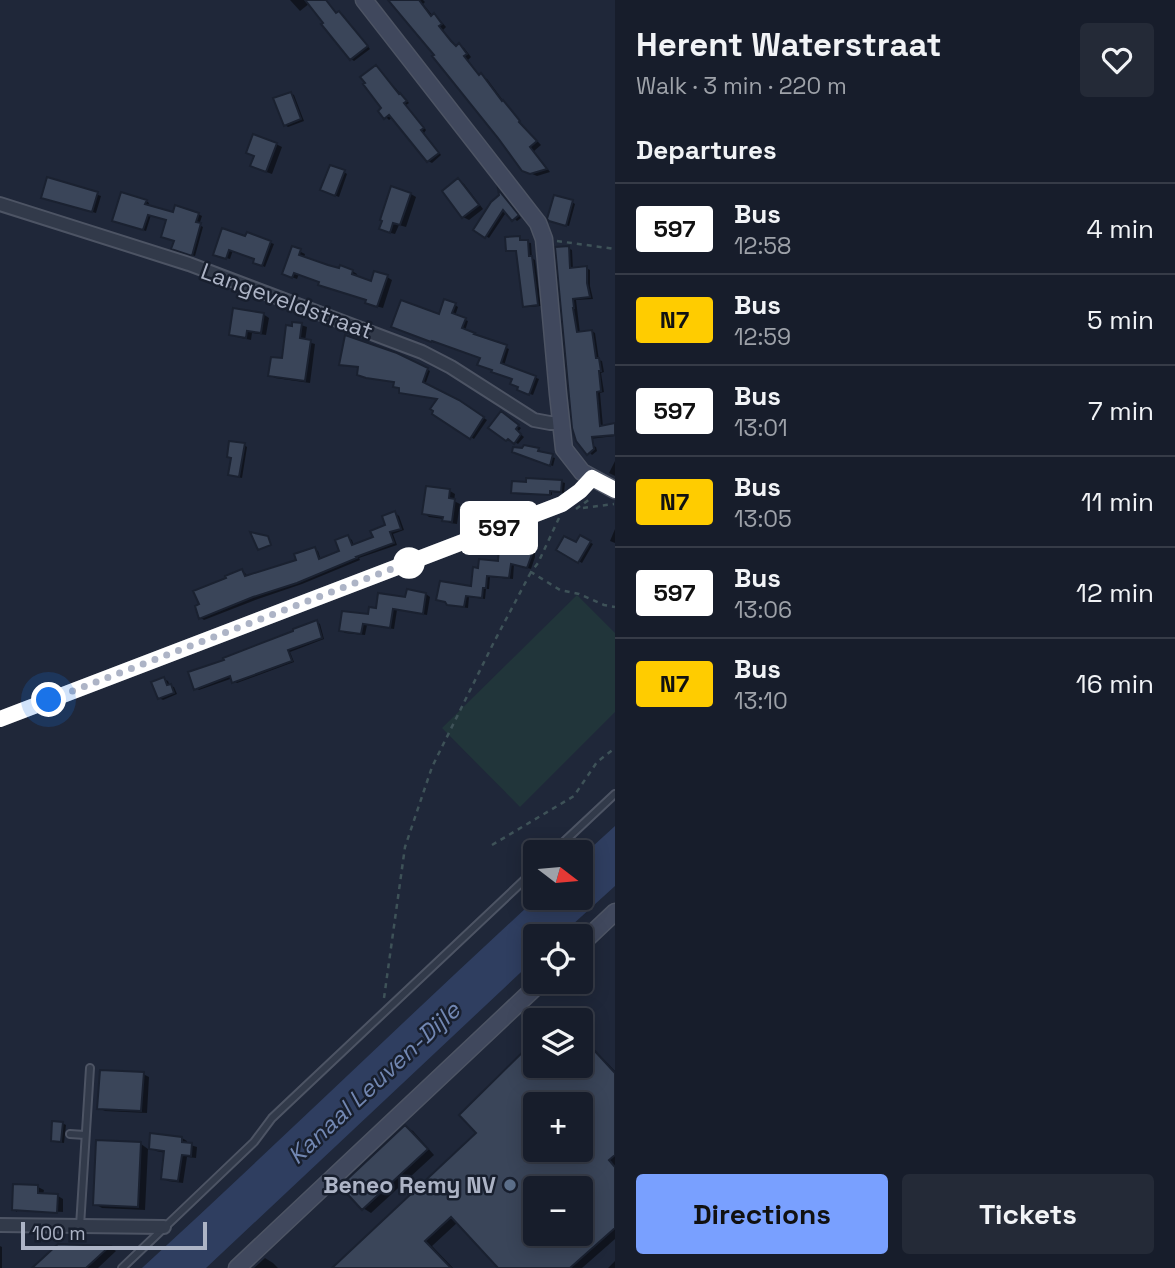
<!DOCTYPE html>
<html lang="en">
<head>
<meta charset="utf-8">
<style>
	body { margin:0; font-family:"Space Grotesk",sans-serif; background:#242a37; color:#f1f3f6; height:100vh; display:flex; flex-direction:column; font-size:26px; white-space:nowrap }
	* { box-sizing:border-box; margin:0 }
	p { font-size:23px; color:#9ea2a9 }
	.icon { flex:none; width:38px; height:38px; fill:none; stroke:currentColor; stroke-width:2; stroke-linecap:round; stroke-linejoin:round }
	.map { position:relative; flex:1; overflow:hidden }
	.side { display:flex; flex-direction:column; background:#171d2b; width:560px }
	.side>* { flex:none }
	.badge { padding:0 14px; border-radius:5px; font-size:24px; line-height:46px }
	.needle { width:46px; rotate:106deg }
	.controls { position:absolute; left:523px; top:840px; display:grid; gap:14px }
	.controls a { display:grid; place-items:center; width:70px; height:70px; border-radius:7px; background:#171d2b; box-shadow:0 4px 18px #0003,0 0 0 2px #363b47; font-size:35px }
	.scale { position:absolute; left:21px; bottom:18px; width:186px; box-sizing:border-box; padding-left:7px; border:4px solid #adb4c6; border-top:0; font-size:19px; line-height:24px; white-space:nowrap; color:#adb4c6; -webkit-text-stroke:5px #181f2e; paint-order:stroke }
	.you { position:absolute; width:35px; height:35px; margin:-18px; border:5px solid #fff; border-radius:50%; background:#1a73e8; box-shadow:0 0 0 10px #1a73e833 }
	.map>.badge { position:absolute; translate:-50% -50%; box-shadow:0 0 0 4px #fff }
	h2 { padding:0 21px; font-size:26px; line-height:63px }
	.round { display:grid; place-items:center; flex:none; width:74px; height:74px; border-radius:7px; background:#242a37 }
	.head { display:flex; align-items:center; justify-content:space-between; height:119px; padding:0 21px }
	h1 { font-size:33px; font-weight:800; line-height:52px }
	.action { display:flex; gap:14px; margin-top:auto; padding:14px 21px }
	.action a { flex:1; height:80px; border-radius:7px; background:#79a0ff; color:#111; font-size:28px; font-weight:800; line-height:80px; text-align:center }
	.action a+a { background:#242a37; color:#f1f3f6 }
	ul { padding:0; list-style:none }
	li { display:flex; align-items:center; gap:21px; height:91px; padding:0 21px; border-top:2px solid #363b47 }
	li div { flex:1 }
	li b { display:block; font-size:26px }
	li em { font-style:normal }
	li .badge { min-width:77px; font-weight:700; text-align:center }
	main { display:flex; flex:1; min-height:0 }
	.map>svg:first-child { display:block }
	.green { fill:#21353a }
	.water { fill:#2f3e60 }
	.shadow { fill:#0007; fill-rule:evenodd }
	.building { fill:#3a4559; stroke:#1a2130; stroke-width:2; fill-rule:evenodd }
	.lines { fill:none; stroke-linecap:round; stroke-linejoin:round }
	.lane-casing { stroke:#4d5464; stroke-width:10 }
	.street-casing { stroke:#4d5464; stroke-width:16 }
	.secondary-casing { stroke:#4d5464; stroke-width:19 }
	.path { stroke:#3e5258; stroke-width:2.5; stroke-dasharray:5 5; stroke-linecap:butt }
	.lane { stroke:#323a4a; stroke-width:6 }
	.street { stroke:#323a4a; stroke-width:12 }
	.secondary { stroke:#40485d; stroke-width:16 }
	.line-casing { stroke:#fff; stroke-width:16 }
	.line { stroke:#fff; stroke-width:10 }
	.walk { stroke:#adb4c6; stroke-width:7; stroke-dasharray:0 12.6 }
	.stop-dot { fill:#fff; stroke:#fff; stroke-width:3.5 }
	.service-dot { fill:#5c6f8a; stroke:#181f2e; stroke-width:2.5 }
	.labels { text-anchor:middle; stroke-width:5; stroke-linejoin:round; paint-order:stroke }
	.street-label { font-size:23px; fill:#adb4c6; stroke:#181f2e }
	.poi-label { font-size:23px; font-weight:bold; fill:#adb4c6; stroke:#181f2e; text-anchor:end }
	.water-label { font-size:24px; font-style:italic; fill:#7287b2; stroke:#181f2e }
</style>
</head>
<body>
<main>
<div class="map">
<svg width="615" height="1268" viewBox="0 0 615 1268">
	<rect width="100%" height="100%" fill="#1f2739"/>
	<!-- green -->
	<path class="green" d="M577,595L615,633V712L520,807L442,728Z"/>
	<!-- water -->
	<path class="water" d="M615,826V886L560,936H536L535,959L206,1268H142C275,1146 404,1020 537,898H581V857Z"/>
	<!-- shadow -->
	<path class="shadow" d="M290,0H323L329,4L338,14L339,13L343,15L370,49L354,61L351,59L310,3L300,11Z
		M390,0H423L425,2L423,4L433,16L439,19L446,27L443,30L457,47L459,45L464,48L471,57L468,60L480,76L487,79L524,129L525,128L541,145L534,151L550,172L537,176L530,173Z
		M376,67L409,103L406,105L426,130L424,133L441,155L432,163L428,161L393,117L389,120L380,111L383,109Z
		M290,93L294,95L304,121L288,127L285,125Z
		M276,144L282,147L272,174L258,169L256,156Z
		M344,172L347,174L339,197L326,192Z
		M48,179L101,196L96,213L46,199Z
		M458,180L464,184L483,209L469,220L463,217L444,192Z
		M500,193L521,218L517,221L507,211L489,238L475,229L501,196Z
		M411,194L416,197L406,227L399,225L395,234L387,232L384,220Z
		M146,201L149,203L148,206L174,214H198L202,216L199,225L203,227L195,256L177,250L176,241L168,220L151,215L146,231L117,222Z
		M572,202L575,204L569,226L554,222Z
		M248,234L274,244L265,267L258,264L256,259L233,250L230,259L219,256L247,238Z
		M520,238L523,242L531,243L532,258L535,260L541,306L528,307L524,305L518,252H511L508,250Z
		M293,248L305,254L304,258L327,267L352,271L357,274L356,278L372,283L387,277L392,280L383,308L372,305L368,300L299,274L297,279L289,276Z
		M568,248L572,250L573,269L586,268L590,270V286L593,299L576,300L580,333L592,331L595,333L599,360L602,361L604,372L601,373L604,392L600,393L603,427L615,425V436L581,440L596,447L597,451L592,455L575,437Z
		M455,305L458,307L455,316L468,321L465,331L509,349L504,366L539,379L533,395L522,391L514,379L494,369L481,357L435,341V343L396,328L440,316Z
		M263,314L269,318L266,335L252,333L251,340L237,337L231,334Z
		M301,325L307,327L305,341L315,344L310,383L275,378L270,375L284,360Z
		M396,355L430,371L425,385L463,405L487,420L474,439L434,413L439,399L398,388L394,386L395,382L371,379L363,376L360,368L341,364Z
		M505,416L521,428L518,432L524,437L518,444L512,440L510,441L507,440Z
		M244,445L247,447L242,478L233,476L230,474L232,459Z
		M525,447L539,450L542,452L541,454L555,458L553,466L517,453L523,450Z
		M615,461V476L609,473Z
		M562,482L565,483L564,493L552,492V495L516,494L513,492Z
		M450,491L455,494L454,501L460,504L457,524L450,523L444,520V519L429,517L424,513Z
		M395,513L399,516L404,530L393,534L397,545L359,558L360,560L302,584L258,599L204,620L201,618L242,571L246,574L247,577L298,561L314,549L318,551L321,560L341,552L348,537L352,540L354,546L375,538L387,526Z
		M615,529V543L610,541Z
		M581,537L593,544L582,563L558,549L577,545Z
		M532,539L535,542V557L531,569L514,564L513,579L490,577L489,589H486L485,599L469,597L468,608L452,606L438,599L473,588L499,563L519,551Z
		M426,594L430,597L427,615L397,610L394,629L367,625L365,635L345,633L341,630L369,616L377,610Z
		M317,622L320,624L324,639L290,652L294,662L237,683L234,681L233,678L199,690L196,688Z
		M164,679L168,681L170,686L174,687L177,694L163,700L159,698Z
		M581,1036L615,1071V1239L582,1268H497L499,1266L458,1222L432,1246L453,1268H334L478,1133L536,1066H581ZM536,1104H581V1150H536ZM536,1188H581V1234H536Z
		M143,1074L149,1077L147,1113L105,1111L99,1108Z
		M62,1123L66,1125L64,1143L56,1142L53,1140Z
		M405,1127L413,1131L434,1155L371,1213L363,1208Z
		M182,1138L187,1141V1144L197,1147L196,1158L187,1157L183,1183L168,1181L163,1178L166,1153L156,1151L151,1148Z
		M141,1144L148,1149L145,1210L102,1208L95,1204Z
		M38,1187L44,1190L43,1195L58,1196L63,1199V1212L17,1209V1212L13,1209Z
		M58,1245L109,1247L116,1251L98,1268H34Z
		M0,1246L2,1247V1268H0Z
		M265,1258L273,1263L278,1268H254Z
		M615,1261V1268H608Z"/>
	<!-- building -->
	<path class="building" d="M305,0H326L336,13L339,11L368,46L350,60L321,24L323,23Z
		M388,0H419L431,16L434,13L442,24L439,26L451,41L456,46L459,43L467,54L464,56L479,75L481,73L502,101L503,100L520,121L519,122L537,141L530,147L547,169L530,174L522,171L498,138L432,56L434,55Z
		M376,65L399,94L400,93L407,101L404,103L424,128L421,130L439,153L427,162L389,115L384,119L378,111L381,108L363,84L365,83L360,77Z
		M291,92L301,119L284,126L273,98Z
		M253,134L277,143L266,172L250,166L254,156L246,153Z
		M330,165L345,170L335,196L320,190Z
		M47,177L98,192L92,212L41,198Z
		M458,178L479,205L462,218L442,191Z
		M391,186L411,193L400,225L393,223L390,233L379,229L382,221L380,220Z
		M498,189L519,215L512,221L503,210L485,238L473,230L491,202L499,195Z
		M121,192L147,200L145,204L173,212L175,205L199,213L196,222L201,223L192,256L171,249L174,241L161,237L166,220L148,215L143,230L112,221Z
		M554,195L573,200L566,226L549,221L547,219Z
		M222,228L245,236L247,232L271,241L262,266L253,263L254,259L229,250L226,259L213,255Z
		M520,236V240H528L529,256H532L538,305L523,307L516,251H506L505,237Z
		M292,246L301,249L299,255L328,265L339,268L340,265L353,270L352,274L371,281L374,271L388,275L377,307L365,303L366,300L318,285L319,282L294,273L292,278L282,274Z
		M569,246L570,268L587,266V283L590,297L573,299L574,308H573L577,332L592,330L596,358H599L601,371H599L601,391L597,392L600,426L615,423V435L592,437L594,449L587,455L576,441L572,428L555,247Z
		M444,299L456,303L452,313L466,318L462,328L475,333L474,334L507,345L501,363L536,376L529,395L517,390L518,387L510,384L512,379L491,372L492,370L477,365L480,358L432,341L431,342L391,327L401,300L439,314Z
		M233,308L264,313L261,333L247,331L246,338L229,335Z
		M292,322L302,323L300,338L311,340L305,381L268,376L271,357L282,358L286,325L292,326Z
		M345,335L397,353L428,368L423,382L459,400L484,417L470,439L432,414L433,411L430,409L437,399L399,393V388L393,387L394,382L366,378L357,375L358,367L339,365Z
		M501,411L519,425L516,429L521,434L514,444L508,439L506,441L488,428Z
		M229,441L245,443L239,477L228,475L231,458L227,457Z
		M524,445L539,448L538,451L553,454L550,466L512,452L513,447L522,448Z
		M526,478L562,480L561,492L550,491V495L511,493L512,481L526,482Z
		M426,486L450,489L449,498L455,499L452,522L442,521L443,517L422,514Z
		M395,511L401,529L390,532L394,543L356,557L357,558L297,583L253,597L199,619L195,606L199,604L193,591L226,578L225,576L242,569L245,576L296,560L294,554L315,547L319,559L339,551L335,540L348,535L352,545L373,537L370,531L385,525L382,516Z
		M250,532L268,536L271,545L258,550Z
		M580,535L591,541L578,563L556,550L564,536L576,542Z
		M519,536L532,538V554L527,568L511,564L509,578L487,576L486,588H483L482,598L466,596L464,607L447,605L445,602L436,600L440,581L471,586L473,567L478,568L479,559L498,561L499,547L517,549Z
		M407,589L426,593L423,614L393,609L390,628L363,624L361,634L339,631L342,611L368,614L369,607L376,608L378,593L405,597Z
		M317,620L322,638L288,650L292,661L232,683L230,676L194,690L188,672L224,660L223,658L293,631V629Z
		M164,677L167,685L171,684L174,693L158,699L151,682Z
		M581,1036L615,1073V1155L609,1160L615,1167V1228L570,1268H498L451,1217L425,1241L451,1268H332L476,1133L459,1115L536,1039V1066H581ZM536,1104H581V1150H536ZM536,1188H581V1234H536Z
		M100,1070L144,1072L141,1111L97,1109Z
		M52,1121L63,1122L61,1142L51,1141Z
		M405,1125L428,1149L362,1210L340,1186Z
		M150,1133L182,1137V1142L192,1143L191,1156L182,1155L178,1181L161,1179L164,1151L149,1149Z
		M96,1140L141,1142L138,1207L93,1205Z
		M13,1184L38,1185V1193L58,1194L57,1213L12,1210Z
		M58,1244L110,1246L86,1268H32Z"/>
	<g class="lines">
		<defs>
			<path id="lane" d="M553,852L615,794
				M70,1134L85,1135
				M80,1226L90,1068
				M122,1268L254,1142L272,1118L536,869"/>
			<path id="street" d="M0,204L189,264L422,352L451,367L534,420L550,423H561
				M0,719L562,504L580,491L592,478
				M0,1225L164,1227"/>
			<path id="secondary" d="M364,0L538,223L544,239L558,394L564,449L582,472L615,490
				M581,944L615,912
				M237,1268L541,982"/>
		</defs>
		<!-- lane casing -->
		<use href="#lane" class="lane-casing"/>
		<!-- street casing -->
		<use href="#street" class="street-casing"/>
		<!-- secondary casing -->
		<use href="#secondary" class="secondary-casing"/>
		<!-- path -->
		<path class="path" d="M557,241L615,249
			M583,508L614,504
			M576,509L590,499
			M559,518L538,563L531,572L560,590L579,594L604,605L615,607
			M492,845L574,796L597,762L615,748
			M384,998L405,847L432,767L494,642L531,572"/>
		<!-- lane -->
		<use href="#lane" class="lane"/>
		<!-- street -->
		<use href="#street" class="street"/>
		<!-- secondary -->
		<use href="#secondary" class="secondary"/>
	</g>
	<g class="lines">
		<defs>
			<path id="line" d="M0,719L562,504L580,491L592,478L615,490"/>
		</defs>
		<!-- line casing -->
		<use href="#line" class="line-casing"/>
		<!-- line -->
		<use href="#line" class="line"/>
		<!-- walk -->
		<path class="walk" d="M49,700L415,560L409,563"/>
	</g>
	<!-- markers -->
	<circle class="stop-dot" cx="409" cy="563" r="14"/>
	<circle class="service-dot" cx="510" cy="1185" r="7"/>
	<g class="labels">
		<!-- street labels -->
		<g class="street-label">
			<text transform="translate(287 301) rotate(20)" y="8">Langeveldstraat</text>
		</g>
		<!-- poi labels -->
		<g class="poi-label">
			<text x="496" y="1193">Beneo Remy NV</text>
		</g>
		<!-- water labels -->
		<g class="water-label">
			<text transform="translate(374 1083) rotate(-43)" y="8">Kanaal Leuven-Dijle</text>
		</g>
	</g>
</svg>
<div class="controls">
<a><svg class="needle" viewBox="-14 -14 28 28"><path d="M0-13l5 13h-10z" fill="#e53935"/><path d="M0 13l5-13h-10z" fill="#9ea2a9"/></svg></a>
<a><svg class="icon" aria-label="locate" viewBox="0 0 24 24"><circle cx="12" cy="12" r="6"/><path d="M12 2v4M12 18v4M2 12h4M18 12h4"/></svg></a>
<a><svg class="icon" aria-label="layers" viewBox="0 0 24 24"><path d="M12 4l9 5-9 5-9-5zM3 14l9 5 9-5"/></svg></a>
<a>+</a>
<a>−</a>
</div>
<div class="scale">100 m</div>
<div class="you" style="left:49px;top:700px"></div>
<b class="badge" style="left:499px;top:528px;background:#fff;color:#111">597</b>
</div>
<section class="side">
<div class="head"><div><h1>Herent Waterstraat</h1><p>Walk · 3 min · 220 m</p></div><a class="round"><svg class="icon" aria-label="heart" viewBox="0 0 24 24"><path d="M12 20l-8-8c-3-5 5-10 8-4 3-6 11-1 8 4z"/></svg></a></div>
<h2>Departures</h2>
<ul>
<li><span class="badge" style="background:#fff;color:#111">597</span><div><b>Bus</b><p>12:58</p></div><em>4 min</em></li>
<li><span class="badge" style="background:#fc0;color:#111">N7</span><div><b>Bus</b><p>12:59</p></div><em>5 min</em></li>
<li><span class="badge" style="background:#fff;color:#111">597</span><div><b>Bus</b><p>13:01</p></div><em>7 min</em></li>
<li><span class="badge" style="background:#fc0;color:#111">N7</span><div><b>Bus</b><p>13:05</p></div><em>11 min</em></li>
<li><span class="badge" style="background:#fff;color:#111">597</span><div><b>Bus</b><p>13:06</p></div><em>12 min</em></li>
<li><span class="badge" style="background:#fc0;color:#111">N7</span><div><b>Bus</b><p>13:10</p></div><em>16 min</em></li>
</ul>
<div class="action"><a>Directions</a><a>Tickets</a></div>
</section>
</main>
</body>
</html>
